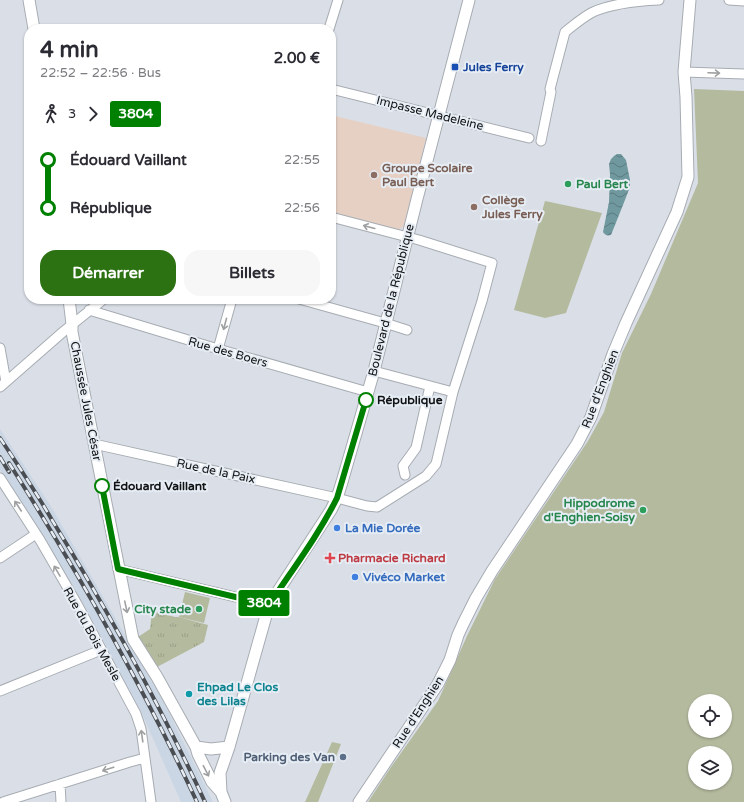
<!DOCTYPE html>
<html lang="fr">
<head>
<meta charset="utf-8">
<style>
	body { margin:0; font-family:"Varela Round",sans-serif; background:#f7f7f7; color:#2b2b33; height:100vh; display:flex; flex-direction:column; font-size:15px; white-space:nowrap }
	* { box-sizing:border-box; margin:0 }
	p { font-size:13px; color:#7c7c81 }
	.icon { flex:none; width:22px; height:22px; fill:none; stroke:currentColor; stroke-width:2; stroke-linecap:round; stroke-linejoin:round }
	.map { position:relative; flex:1; overflow:hidden }
	.side { position:absolute; left:24px; top:24px; width:312px; height:280px; display:flex; flex-direction:column; background:#fff; border-radius:16px; box-shadow:0 1px 3px #0004 }
	.side>* { flex:none }
	.badge { padding:0 8px; border-radius:3px; font-size:14px; line-height:26px }
	.buttons { position:absolute; left:688px; top:694px; display:grid; gap:8px }
	.buttons a { display:grid; place-items:center; width:44px; height:44px; border-radius:50%; background:#fff; box-shadow:0 1px 3px #0004; font-size:20px }
	.map>.badge { position:absolute; translate:-50% -50%; box-shadow:0 0 0 2px #fff }
	.legs { display:flex; align-items:center; gap:6px; height:44px; padding:0 16px; font-size:13px }
	.legs p { margin-inline-start:auto }
	.headline { display:flex; align-items:center; justify-content:space-between; height:68px; padding:0 16px }
	h1 { font-size:22px; font-weight:700; line-height:30px }
	.cta { display:flex; gap:8px; margin-top:auto; padding:8px 16px }
	.cta a { flex:1; height:46px; border-radius:16px; background:#2c7213; color:#fff; font-size:16px; font-weight:700; line-height:46px; text-align:center }
	.cta a+a { background:#f7f7f7; color:#2b2b33 }
	ul { padding:0 16px; list-style:none }
	li { display:flex; align-items:center; gap:14px; height:48px; font-size:15px }
	li i { display:grid; place-items:center; width:6px; height:100%; margin:0 5px; background:currentColor }
	li i::after { content:''; width:10px; height:10px; margin:-5px; border:3px solid; border-radius:50%; background:#fff }
	li p { margin-inline-start:auto }
	li:first-child i { background:linear-gradient(#0000 50%,currentColor 0) }
	li:last-child i { background:linear-gradient(currentColor 50%,#0000 0) }
	.map>svg:first-child { display:block }
	.education { fill:#e6d0c4 }
	.built { fill:#cbd6e4 }
	.grass { fill:#b4ba9e; fill-rule:evenodd }
	.park { fill:url(#park-tufts) }
	.water { fill:url(#water-waves) }
	.lines { fill:none; stroke-linecap:round; stroke-linejoin:round }
	.minor-casing { stroke:#a7acb3; stroke-width:11 }
	.tertiary-casing { stroke:#a7acb3; stroke-width:13 }
	.minor { stroke:#fff; stroke-width:9 }
	.tertiary { stroke:#fff; stroke-width:11 }
	.rail-casing { stroke:#4a4d51; stroke-width:4 }
	.rail { stroke:#e7edf4; stroke-width:2.5; stroke-dasharray:8; stroke-linecap:butt }
	.oneway { stroke:#9fa0a1 }
	.line-1-casing { stroke:#fff; stroke-width:9 }
	.line-1 { stroke:#008000; stroke-width:6 }
	.transit-dot { fill:#1a4fb4; stroke:#e7edf4; stroke-width:1.5 }
	.education-dot { fill:#8d6e63; stroke:#e7edf4; stroke-width:1.5 }
	.leisure-dot { fill:#2e9e5b; stroke:#e7edf4; stroke-width:1.5 }
	.stop-1-dot { fill:#fff; stroke:#008000; stroke-width:2 }
	.shop-dot { fill:#3f7fe0; stroke:#e7edf4; stroke-width:1.5 }
	.health-dot { fill:#e0444e; stroke:#e7edf4; stroke-width:1.5 }
	.culture-dot { fill:#0f9aa8; stroke:#e7edf4; stroke-width:1.5 }
	.service-dot { fill:#5c6f8a; stroke:#e7edf4; stroke-width:1.5 }
	.labels { text-anchor:middle; stroke-width:4; stroke-linejoin:round; paint-order:stroke }
	.transit-label { font-size:12px; font-weight:bold; fill:#164399; stroke:#e7edf4; text-anchor:start }
	.street-label { font-size:12px; fill:#101214; stroke:#e7edf4 }
	.education-label { font-size:12px; font-weight:bold; fill:#785e54; stroke:#e7edf4; text-anchor:start }
	.leisure-label { font-size:12px; font-weight:bold; fill:#27864d; stroke:#e7edf4; text-anchor:end }
	.stop-label { font-size:12px; font-weight:bold; fill:#101214; stroke:#e7edf4; text-anchor:start }
	.shop-label { font-size:12px; font-weight:bold; fill:#366cbe; stroke:#e7edf4; text-anchor:start }
	.health-label { font-size:12px; font-weight:bold; fill:#be3a42; stroke:#e7edf4; text-anchor:start }
	.culture-label { font-size:12px; font-weight:bold; fill:#0d838f; stroke:#e7edf4; text-anchor:start }
	.service-label { font-size:12px; font-weight:bold; fill:#4e5e75; stroke:#e7edf4; text-anchor:end }
</style>
</head>
<body>
<div class="map">
<svg width="744" height="802" viewBox="0 0 744 802">
	<defs>
		<pattern id="park-tufts" width="24" height="20" patternUnits="userSpaceOnUse"><rect width="24" height="20" fill="#b4ba9e"/><path d="M3 7l-1-3M5 7V3M7 7l1-3M15 17l-1-3M17 17v-4M19 17l1-3" fill="none" stroke="#9a9f87"/></pattern>
		<pattern id="water-waves" width="16" height="10" patternUnits="userSpaceOnUse"><rect width="16" height="10" fill="#70989f"/><path d="M0 5q4-4 8 0t8 0" fill="none" stroke="#5b7b80"/></pattern>
	</defs>
	<rect width="100%" height="100%" fill="#dadfe7"/>
	<!-- education -->
	<path class="education" d="M331,115L426,138L404,226L398,230L331,212Z"/>
	<!-- built -->
	<path class="built" d="M0,429L52,508L164,703L213,802H181L142,714L26,509L0,470Z"/>
	<!-- grass -->
	<path class="grass" d="M694,89L744,91V802H368L391,767L438,701L467,636L495,579L588,441L604,412L622,353L651,294L698,183ZM695,701H725V731H695ZM695,753H725V783H695Z
		M545,201L602,213L566,313L545,318L514,310Z
		M185,592L210,598L204,623L179,617Z
		M332,742L341,744L318,802H305Z"/>
	<!-- park -->
	<path class="park" d="M152,611L175,617H179L208,625L204,642L157,667L138,637L150,629Z"/>
	<!-- water -->
	<path class="water" d="M617,154H621L626,160L630,180V187L623,205L611,235C607,236 605,235 603,232L609,202L610,174L609,164L611,159L614,156Z"/>
	<g class="lines">
		<defs>
			<path id="minor" d="M729,0L744,1
				M329,29L338,0
				M684,72L744,74
				M331,89L529,138
				M541,141L551,92L550,89L565,32C574,25 583,17 593,12C613,3 637,1 659,0
				M299,299L385,323L407,330
				M89,310L218,349L368,392
				M0,348L6,382
				M218,349L232,299
				M374,371L453,392
				M0,387L64,331L104,299
				M94,444L337,498L367,506L377,507L426,476L436,464L453,392L482,301L492,263L419,240L331,217
				M405,475L403,466L416,448L430,386
				M0,478L40,540L77,604L136,714L141,729L151,802
				M0,558L36,534
				M118,569L269,605
				M0,691L101,650
				M60,784L61,802
				M3,802L130,762L145,758"/>
			<path id="tertiary" d="M29,0L34,29
				M69,299L72,324V332L133,639L157,677L196,747L198,754L212,782L221,792L225,802
				M196,747L211,749L229,747
				M221,792L220,773L229,747L269,605L331,510L337,498L342,482L374,371L417,199L469,0
				M359,802L438,684L450,660L458,635L463,624L476,598L492,571L577,444L591,417L613,354L626,323L677,212L688,177L686,97L684,72L690,0"/>
		</defs>
		<!-- minor casing -->
		<use href="#minor" class="minor-casing"/>
		<!-- tertiary casing -->
		<use href="#tertiary" class="tertiary-casing"/>
		<!-- minor -->
		<use href="#minor" class="minor"/>
		<!-- tertiary -->
		<use href="#tertiary" class="tertiary"/>
		<defs>
			<path id="rail" d="M0,438C18,465 36,492 52,520C108,611 160,705 205,802
				M0,457L9,472
				M9,463C78,572 142,685 197,802"/>
		</defs>
		<!-- rail casing -->
		<use href="#rail" class="rail-casing"/>
		<!-- rail -->
		<use href="#rail" class="rail"/>
	</g>
	<!-- one-way arrows -->
	<defs><path id="oneway-shaft" d="M-6 0H5M1.5-3L5.5 0L1.5 3" fill="none" stroke-width="1.6" stroke-linecap="round" stroke-linejoin="round"/></defs>
	<g class="oneway">
		<use href="#oneway-shaft" transform="translate(714 73) rotate(2)"/>
		<use href="#oneway-shaft" transform="translate(369 227) rotate(-165)"/>
		<use href="#oneway-shaft" transform="translate(225 324) rotate(105)"/>
		<use href="#oneway-shaft" transform="translate(18 506) rotate(-123)"/>
		<use href="#oneway-shaft" transform="translate(57 571) rotate(-120)"/>
		<use href="#oneway-shaft" transform="translate(126 607) rotate(78)"/>
		<use href="#oneway-shaft" transform="translate(142 736) rotate(-98)"/>
		<use href="#oneway-shaft" transform="translate(108 769) rotate(162)"/>
		<use href="#oneway-shaft" transform="translate(206 771) rotate(63)"/>
	</g>
	<g class="lines">
		<defs>
			<path id="line-1" d="M102,486L118,569L269,605C292,570 318,536 337,498L366,400"/>
		</defs>
		<!-- line-1 casing -->
		<use href="#line-1" class="line-1-casing"/>
		<!-- line-1 -->
		<use href="#line-1" class="line-1"/>
	</g>
	<!-- markers -->
	<rect class="transit-dot" x="451" y="63" width="8" height="8" rx="2"/>
	<g class="education-dot">
		<circle cx="374" cy="175" r="4"/>
		<circle cx="474" cy="207" r="4"/>
	</g>
	<g class="leisure-dot">
		<circle cx="568" cy="184" r="4"/>
		<circle cx="643" cy="510" r="4"/>
		<circle cx="199" cy="609" r="4"/>
	</g>
	<g class="stop-1-dot">
		<circle cx="366" cy="400" r="7"/>
		<circle cx="102" cy="486" r="7"/>
	</g>
	<g class="shop-dot">
		<circle cx="337" cy="528" r="4"/>
		<circle cx="355" cy="577" r="4"/>
	</g>
	<path class="health-dot" d="M328 552h4v4h4v4h-4v4h-4v-4h-4v-4h4z"/>
	<circle class="culture-dot" cx="189" cy="694" r="4"/>
	<circle class="service-dot" cx="343" cy="757" r="4"/>
	<g class="labels">
		<!-- transit labels -->
		<g class="transit-label">
			<text x="463" y="71">Jules Ferry</text>
		</g>
		<!-- street labels -->
		<g class="street-label">
			<text transform="translate(430 113) rotate(14)" y="4">Impasse Madeleine</text>
			<text transform="translate(391 300) rotate(-76)" y="4">Boulevard de la République</text>
			<text transform="translate(228 352) rotate(16)" y="4">Rue des Boers</text>
			<text transform="translate(600 389) rotate(-69)" y="4">Rue d'Enghien</text>
			<text transform="translate(86 401) rotate(79)" y="4">Chaussée Jules César</text>
			<text transform="translate(216 471) rotate(12)" y="4">Rue de la Paix</text>
			<text transform="translate(92 634) rotate(61)" y="4">Rue du Bois Mesle</text>
			<text transform="translate(418 712) rotate(-57)" y="4">Rue d'Enghien</text>
		</g>
		<!-- education labels -->
		<g class="education-label">
			<text x="382" y="172">Groupe Scolaire<tspan x="382" dy="14">Paul Bert</tspan></text>
			<text x="482" y="204">Collège<tspan x="482" dy="14">Jules Ferry</tspan></text>
		</g>
		<!-- leisure labels -->
		<g class="leisure-label">
			<text x="576" y="188" text-anchor="start">Paul Bert</text>
			<text x="635" y="507">Hippodrome<tspan x="635" dy="14">d'Enghien-Soisy</tspan></text>
			<text x="191" y="613">City stade</text>
		</g>
		<!-- stop labels -->
		<g class="stop-label">
			<text x="377" y="404">République</text>
			<text x="113" y="490">Édouard Vaillant</text>
		</g>
		<!-- shop labels -->
		<g class="shop-label">
			<text x="345" y="532">La Mie Dorée</text>
			<text x="363" y="581">Vivéco Market</text>
		</g>
		<!-- health labels -->
		<g class="health-label">
			<text x="338" y="562">Pharmacie Richard</text>
		</g>
		<!-- culture labels -->
		<g class="culture-label">
			<text x="197" y="691">Ehpad Le Clos<tspan x="197" dy="14">des Lilas</tspan></text>
		</g>
		<!-- service labels -->
		<g class="service-label">
			<text x="335" y="761">Parking des Van</text>
		</g>
	</g>
</svg>
<div class="buttons">
<a><svg class="icon" aria-label="locate" viewBox="0 0 24 24"><circle cx="12" cy="12" r="6"/><path d="M12 2v4M12 18v4M2 12h4M18 12h4"/></svg></a>
<a><svg class="icon" aria-label="layers" viewBox="0 0 24 24"><path d="M12 4l9 5-9 5-9-5zM3 14l9 5 9-5"/></svg></a>
</div>
<b class="badge" style="left:264px;top:603px;background:#008000;color:#fff">3804</b>
<section class="side">
<div class="headline"><div><h1>4 min</h1><p>22:52 – 22:56 · Bus</p></div><b>2.00 €</b></div>
<div class="legs"><svg class="icon" aria-label="walk" viewBox="0 0 24 24"><circle cx="13" cy="4" r="2"/><path d="M13 8l-2 6 4 7M11 14l-3 7M7 12l3-4h3l4 4"/></svg>3<svg class="icon" aria-label="forward" viewBox="0 0 24 24"><path d="M9 5l7 7-7 7"/></svg><b class="badge" style="background:#008000;color:#fff">3804</b></div>
<ul>
<li><i style="color:#008000"></i><b>Édouard Vaillant</b><p>22:55</p></li>
<li><i style="color:#008000"></i><b>République</b><p>22:56</p></li>
</ul>
<div class="cta"><a>Démarrer</a><a>Billets</a></div>
</section>
</div>
</body>
</html>
